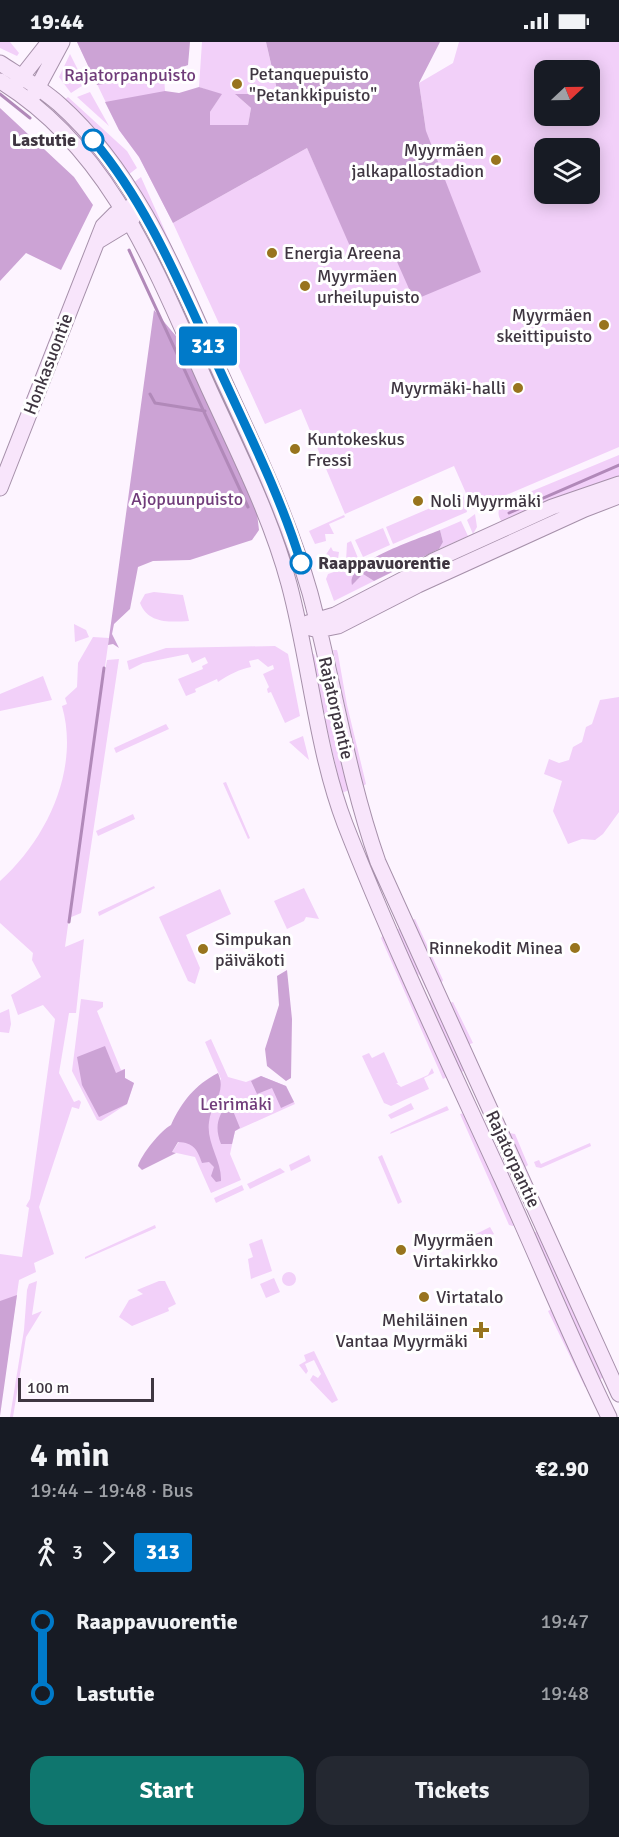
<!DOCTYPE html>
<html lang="en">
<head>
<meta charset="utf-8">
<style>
	body { margin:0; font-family:Signika,sans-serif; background:#242831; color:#f1f3f6; height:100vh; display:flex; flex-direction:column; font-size:22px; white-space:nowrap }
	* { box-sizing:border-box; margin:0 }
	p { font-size:20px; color:#9ea1a6 }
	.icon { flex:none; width:33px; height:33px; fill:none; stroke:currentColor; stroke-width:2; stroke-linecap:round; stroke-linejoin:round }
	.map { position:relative; height:1375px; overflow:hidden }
	.sheet { display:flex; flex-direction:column; background:#171b24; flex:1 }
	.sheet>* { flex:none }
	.badge { padding:0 12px; border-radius:4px; font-size:21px; line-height:39px }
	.needle { width:39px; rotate:68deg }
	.controls { position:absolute; left:534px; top:18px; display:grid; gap:12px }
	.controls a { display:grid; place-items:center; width:66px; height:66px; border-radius:12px; background:#171b24; box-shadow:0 3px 15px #0003; font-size:30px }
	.scale { position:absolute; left:18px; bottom:15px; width:136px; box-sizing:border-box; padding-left:6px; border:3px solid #3f3641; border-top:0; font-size:16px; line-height:21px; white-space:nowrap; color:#3f3641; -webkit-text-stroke:4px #fff; paint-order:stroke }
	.map>.badge { position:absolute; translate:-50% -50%; box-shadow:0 0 0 3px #fff }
	.legs { display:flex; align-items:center; gap:9px; height:66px; padding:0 30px; font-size:20px }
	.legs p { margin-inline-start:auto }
	.headline { display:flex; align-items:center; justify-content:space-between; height:102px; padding:0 30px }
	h1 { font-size:33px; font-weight:800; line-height:45px }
	.primary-button { display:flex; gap:12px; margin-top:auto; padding:12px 30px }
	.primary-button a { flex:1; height:69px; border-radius:18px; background:#0f766e; color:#fff; font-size:24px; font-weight:800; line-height:69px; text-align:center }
	.primary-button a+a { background:#242831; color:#f1f3f6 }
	ul { padding:0 30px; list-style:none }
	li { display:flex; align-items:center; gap:21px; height:72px; font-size:22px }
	li i { display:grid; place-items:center; width:9px; height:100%; margin:0 8px; background:currentColor }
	li i::after { content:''; width:15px; height:15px; margin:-8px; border:4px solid; border-radius:50%; background:#171b24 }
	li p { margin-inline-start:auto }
	li:first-child i { background:linear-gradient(#0000 50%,currentColor 0) }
	li:last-child i { background:linear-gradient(currentColor 50%,#0000 0) }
	.status { display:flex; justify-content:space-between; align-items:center; height:42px; padding:0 30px; background:#171b24; direction:ltr }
	.status svg { height:16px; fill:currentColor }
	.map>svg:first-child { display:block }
	.green { fill:#f2d0f9; fill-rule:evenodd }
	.forest { fill:#cca3d5 }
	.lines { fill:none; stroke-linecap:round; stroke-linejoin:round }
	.stream { stroke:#b189b9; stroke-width:3 }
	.secondary-casing { stroke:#a690aa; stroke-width:17 }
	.secondary { stroke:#f8e5fb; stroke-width:15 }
	.line-1-casing { stroke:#fff; stroke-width:14 }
	.line-1 { stroke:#007ac9; stroke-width:9 }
	.poi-dot { fill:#98741e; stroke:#fff; stroke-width:2 }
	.stop-1-dot { fill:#fff; stroke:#007ac9; stroke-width:3 }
	.labels { text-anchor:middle; stroke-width:6; stroke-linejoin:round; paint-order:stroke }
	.poi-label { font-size:18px; fill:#3f3641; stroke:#fff; text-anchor:start }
	.park-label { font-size:18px; fill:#703c7a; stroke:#fff }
	.stop-label { font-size:18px; font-weight:bold; fill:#3f3641; stroke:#fff; text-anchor:end }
	.street-label { font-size:18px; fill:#3f3641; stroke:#fff }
</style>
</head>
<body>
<div class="status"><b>19:44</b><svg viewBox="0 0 49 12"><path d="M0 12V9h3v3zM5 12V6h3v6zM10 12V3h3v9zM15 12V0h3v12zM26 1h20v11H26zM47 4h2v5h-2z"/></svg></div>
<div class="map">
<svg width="619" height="1375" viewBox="0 0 619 1375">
	<rect width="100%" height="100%" fill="#fdf4ff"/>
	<!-- green -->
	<path class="green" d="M0,0H10L19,11L17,14L0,6Z
		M77,0H162L173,181L307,106L357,218L390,204L426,89L419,41L453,21L459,0H619V405L473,467L454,424L345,472L301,367L265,382L173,181L139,115L119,88ZM544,28H590V74H544ZM544,106H590V152H544Z
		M202,0H266L278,53H236L251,66L248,83H210V70L221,53L199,45Z
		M70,12L85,42L71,51L59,35Z
		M90,50L109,84L77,55Z
		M68,55L127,109L137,126L128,133L63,59Z
		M56,66L120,139L114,143L51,71Z
		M141,135L238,353L133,141Z
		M619,413V438L508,480H502C497,473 498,469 501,462Z
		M463,452L467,470L393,502L386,485Z
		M475,472L477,485L473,492L467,478Z
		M344,473L345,475L329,482L334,492H325L326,499L315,502L309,489Z
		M461,479L468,494L439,507L443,500L440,488Z
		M383,486L390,503L363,515L355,498Z
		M351,499L358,516L346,520L347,501Z
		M331,505L333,509L339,510L337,524L328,526L321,520Z
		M363,520L353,532L356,539L363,532L374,539L334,559L326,537L328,532Z
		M154,550L183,553L189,579C170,580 148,582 140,561L145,552Z
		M74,582L86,588L89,595L75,600Z
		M93,595L109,596L102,646L107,618L119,617L81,871L69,876L65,905L84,897L76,971H69L59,1031L74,1060L79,1058L81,1060L79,1067L72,1065L39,1165L54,1212L34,1221L36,1230L19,1238L0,1368V1212L22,1215L29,1166L26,1164L30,1157L55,977L43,963L18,973L11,953L41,935L32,918L33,911L0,881V839C47,797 80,727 62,664L67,662L65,656L77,645L78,621Z
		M275,604L288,612L300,674L285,681L271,650L268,651L267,647L269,645L263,632L274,627L273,623L268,625L258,617L249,619L251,625C240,627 228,633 218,640L217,637L195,647L196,650L186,654L178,637L203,627L202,624L208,621L205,615L192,621L188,612L143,621L129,628L127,619L166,606Z
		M333,608H337L338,612L347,663L366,742L362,745Z
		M314,612L349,748L342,751L310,613Z
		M43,634L52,658L0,669V652Z
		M619,655V770L603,792L595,798L582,797L568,802L553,769L562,739L544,732L549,717L559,721L569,718L573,705L582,700L586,685L592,682L600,658Z
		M166,682L169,687L116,711L114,706Z
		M303,694L309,718L289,700Z
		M226,740L250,796L248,797L223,741Z
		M133,772L135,777L98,794L96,789Z
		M154,844L155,846L99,874L98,870Z
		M304,846L319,877L306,875L304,879L287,887L274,859Z
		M220,847L231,872L186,893L200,926L195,942L188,939L159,875Z
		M415,877L443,938L441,942L411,878Z
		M401,886L429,946L426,947L420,934L412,927L394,888Z
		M384,892L449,1034L443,1037L381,896Z
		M81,957L103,960V965L97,969L121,1028L125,1027V1036L134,1041L127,1062L101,1079L97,1078L72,1029Z
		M431,957H435L466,1028L459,1031L429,960Z
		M453,960L473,1001L467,1003L449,961Z
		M9,967L11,982L9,991L0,990V971Z
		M211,997L228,1035L246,1040L261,1034L286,1044L295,1062L235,1089L230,1112L241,1138L211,1151L195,1115L172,1110L221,1037L205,1000Z
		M384,1010L398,1041H396L401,1045L428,1033L432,1026L434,1031L424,1036L429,1047L391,1064L384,1061L362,1014L369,1011L372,1016Z
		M411,1061L414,1067L391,1077L388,1073Z
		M447,1064L449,1068L390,1092L391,1090Z
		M465,1071L517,1182L513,1184L509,1183L460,1072Z
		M509,1091L515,1092L528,1123L524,1126Z
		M590,1101L591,1104L541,1126L536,1125L534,1120L539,1118L541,1122Z
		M309,1113L311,1119L291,1129L289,1123Z
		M382,1113L402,1160L398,1162L378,1115Z
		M280,1126L285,1130L250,1147L247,1142Z
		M242,1143L244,1148L216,1161L214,1156Z
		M155,1183L156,1186L85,1217V1215Z
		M490,1185L494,1192L473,1202L470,1195Z
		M540,1188L607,1334L598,1338L531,1192Z
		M262,1197L272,1229L251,1237L248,1217L253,1215L249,1202Z
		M282 1237a7 7 0 1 1 14 0a7 7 0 1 1-14 0Z
		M274,1236L280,1250L266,1256L260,1242Z
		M37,1239L32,1273L42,1269L26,1295L13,1375H10L24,1288L27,1248L29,1242Z
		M159,1239H165L176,1262L168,1266L169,1269L132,1284L119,1275L129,1258L143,1252L137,1248Z
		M552,1267L588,1343L585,1345L548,1269Z
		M314,1309L338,1358L332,1361L310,1338L313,1333L318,1336L321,1332L314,1318L305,1322L308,1329L306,1332L299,1323L306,1319L304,1313Z"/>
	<!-- forest -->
	<path class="forest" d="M77,0H190L188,23L164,32L97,43Z
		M266,0H440L419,41L426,89L481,230L414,258L390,204L356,218L307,106L173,181L139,115L119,88L105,60L165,49L179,51L199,45L222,52L210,70V83H248L251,66L235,52H278Z
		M0,66L74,135L93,163L61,228L26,211L0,239Z
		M154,268L176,294L205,353L256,463L259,488L252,498L190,518L153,519L138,525L130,567L114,582L112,592L119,606L113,602L108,603Z
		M440,488L443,500L439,507L374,539L363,532L352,543C345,519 422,496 440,488Z
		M287,928L292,977L291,1036L286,1039L267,1024L265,1007L279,963L277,934Z
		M105,1004L116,1031L125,1027V1036L134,1041L127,1062L99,1075L82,1043L77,1015Z
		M218,1031C227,1051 211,1061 209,1080C206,1101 222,1119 221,1139L216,1140L211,1134L214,1125L209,1120L202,1121C197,1107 194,1101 178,1100L172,1110L176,1111L142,1128L138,1124C141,1113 161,1088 171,1083C182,1059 195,1043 218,1031Z
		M261,1034L286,1044L294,1060L281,1066L272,1046L257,1052L251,1039Z
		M229,1059L240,1086L235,1089L232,1102H221C214,1084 218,1074 229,1059Z
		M17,1253L0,1374V1259Z"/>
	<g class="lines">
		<!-- stream -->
		<path class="stream" d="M0,52L30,76
			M129,208L248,465
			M150,352L155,361L205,369
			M509,471L619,423
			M69,880L104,626"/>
		<defs>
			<path id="secondary" d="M0,21C20,34 41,46 59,62C141,135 181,244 225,341C257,410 289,478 310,551C334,641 347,732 378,820L619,1352
				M0,39C113,108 158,234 210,349C239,412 271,475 289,542C310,620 316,706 345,782C392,902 448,1019 502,1137C538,1216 571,1297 609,1375
				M16,42L49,0
				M33,54L62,0
				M98,199L131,179L135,171
				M0,446L103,184L115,172L132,164
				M308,581L335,573L404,537L433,519L552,465L619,442
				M311,586L318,588L338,584L418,543L585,467L619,454"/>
		</defs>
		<!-- secondary casing -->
		<use href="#secondary" class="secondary-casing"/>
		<!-- secondary -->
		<use href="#secondary" class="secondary"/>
	</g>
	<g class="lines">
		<defs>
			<path id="line-1" d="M93,98C148,163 180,243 216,320C246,386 280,452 301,521"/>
		</defs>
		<!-- line-1 casing -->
		<use href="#line-1" class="line-1-casing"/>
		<!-- line-1 -->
		<use href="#line-1" class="line-1"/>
	</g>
	<!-- markers -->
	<g class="poi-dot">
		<circle cx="237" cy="42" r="6"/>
		<circle cx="496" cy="118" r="6"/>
		<circle cx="272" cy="211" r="6"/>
		<circle cx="305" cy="244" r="6"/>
		<circle cx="604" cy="283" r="6"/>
		<circle cx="518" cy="346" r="6"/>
		<circle cx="295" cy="407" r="6"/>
		<circle cx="418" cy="459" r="6"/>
		<circle cx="575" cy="906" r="6"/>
		<circle cx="203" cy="907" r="6"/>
		<circle cx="401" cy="1208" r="6"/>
		<circle cx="424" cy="1255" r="6"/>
		<path d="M478 1279h6v6h6v6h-6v6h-6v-6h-6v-6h6z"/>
	</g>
	<g class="stop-1-dot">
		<circle cx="93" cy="98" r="10"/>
		<circle cx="301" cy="521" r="10"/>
	</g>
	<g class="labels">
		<!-- poi labels -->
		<g class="poi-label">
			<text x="249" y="38">Petanquepuisto<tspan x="249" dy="21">"Petankkipuisto"</tspan></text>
			<text x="484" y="114" text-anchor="end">Myyrmäen<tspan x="484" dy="21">jalkapallostadion</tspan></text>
			<text x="284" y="217">Energia Areena</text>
			<text x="317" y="240">Myyrmäen<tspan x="317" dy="21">urheilupuisto</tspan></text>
			<text x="592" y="279" text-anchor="end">Myyrmäen<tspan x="592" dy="21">skeittipuisto</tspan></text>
			<text x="506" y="352" text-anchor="end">Myyrmäki-halli</text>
			<text x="307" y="403">Kuntokeskus<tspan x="307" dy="21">Fressi</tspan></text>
			<text x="430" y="465">Noli Myyrmäki</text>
			<text x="215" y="903">Simpukan<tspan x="215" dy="21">päiväkoti</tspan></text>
			<text x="563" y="912" text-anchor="end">Rinnekodit Minea</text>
			<text x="413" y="1204">Myyrmäen<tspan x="413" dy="21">Virtakirkko</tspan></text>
			<text x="436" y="1261">Virtatalo</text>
			<text x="468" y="1284" text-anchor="end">Mehiläinen<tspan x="468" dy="21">Vantaa Myyrmäki</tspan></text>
		</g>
		<!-- park labels -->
		<g class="park-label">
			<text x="130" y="39">Rajatorpanpuisto</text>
			<text x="187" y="463">Ajopuunpuisto</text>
			<text x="236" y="1068">Leirimäki</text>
		</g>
		<!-- stop labels -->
		<g class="stop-label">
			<text x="76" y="104">Lastutie</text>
			<text x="318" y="527" text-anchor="start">Raappavuorentie</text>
		</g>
		<!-- street labels -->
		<g class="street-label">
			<text transform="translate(48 322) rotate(-69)" y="6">Honkasuontie</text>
			<text transform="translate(336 666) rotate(77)" y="6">Rajatorpantie</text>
			<text transform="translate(513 1117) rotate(65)" y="6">Rajatorpantie</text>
		</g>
	</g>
</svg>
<div class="controls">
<a><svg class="needle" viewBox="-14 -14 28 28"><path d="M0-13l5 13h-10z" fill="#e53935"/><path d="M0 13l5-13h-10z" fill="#9ea1a6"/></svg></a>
<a><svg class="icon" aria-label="layers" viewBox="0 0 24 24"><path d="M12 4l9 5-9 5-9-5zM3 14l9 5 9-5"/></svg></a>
</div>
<div class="scale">100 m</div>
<b class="badge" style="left:208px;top:304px;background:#007ac9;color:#fff">313</b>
</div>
<section class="sheet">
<div class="headline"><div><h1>4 min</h1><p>19:44 – 19:48 · Bus</p></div><b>€2.90</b></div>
<div class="legs"><svg class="icon" aria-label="walk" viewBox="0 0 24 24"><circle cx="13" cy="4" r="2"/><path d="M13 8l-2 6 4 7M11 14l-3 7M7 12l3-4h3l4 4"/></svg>3<svg class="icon" aria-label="forward" viewBox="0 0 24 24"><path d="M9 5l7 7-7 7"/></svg><b class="badge" style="background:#007ac9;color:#fff">313</b></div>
<ul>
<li><i style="color:#007ac9"></i><b>Raappavuorentie</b><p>19:47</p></li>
<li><i style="color:#007ac9"></i><b>Lastutie</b><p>19:48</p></li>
</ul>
<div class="primary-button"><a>Start</a><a>Tickets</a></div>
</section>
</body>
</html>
